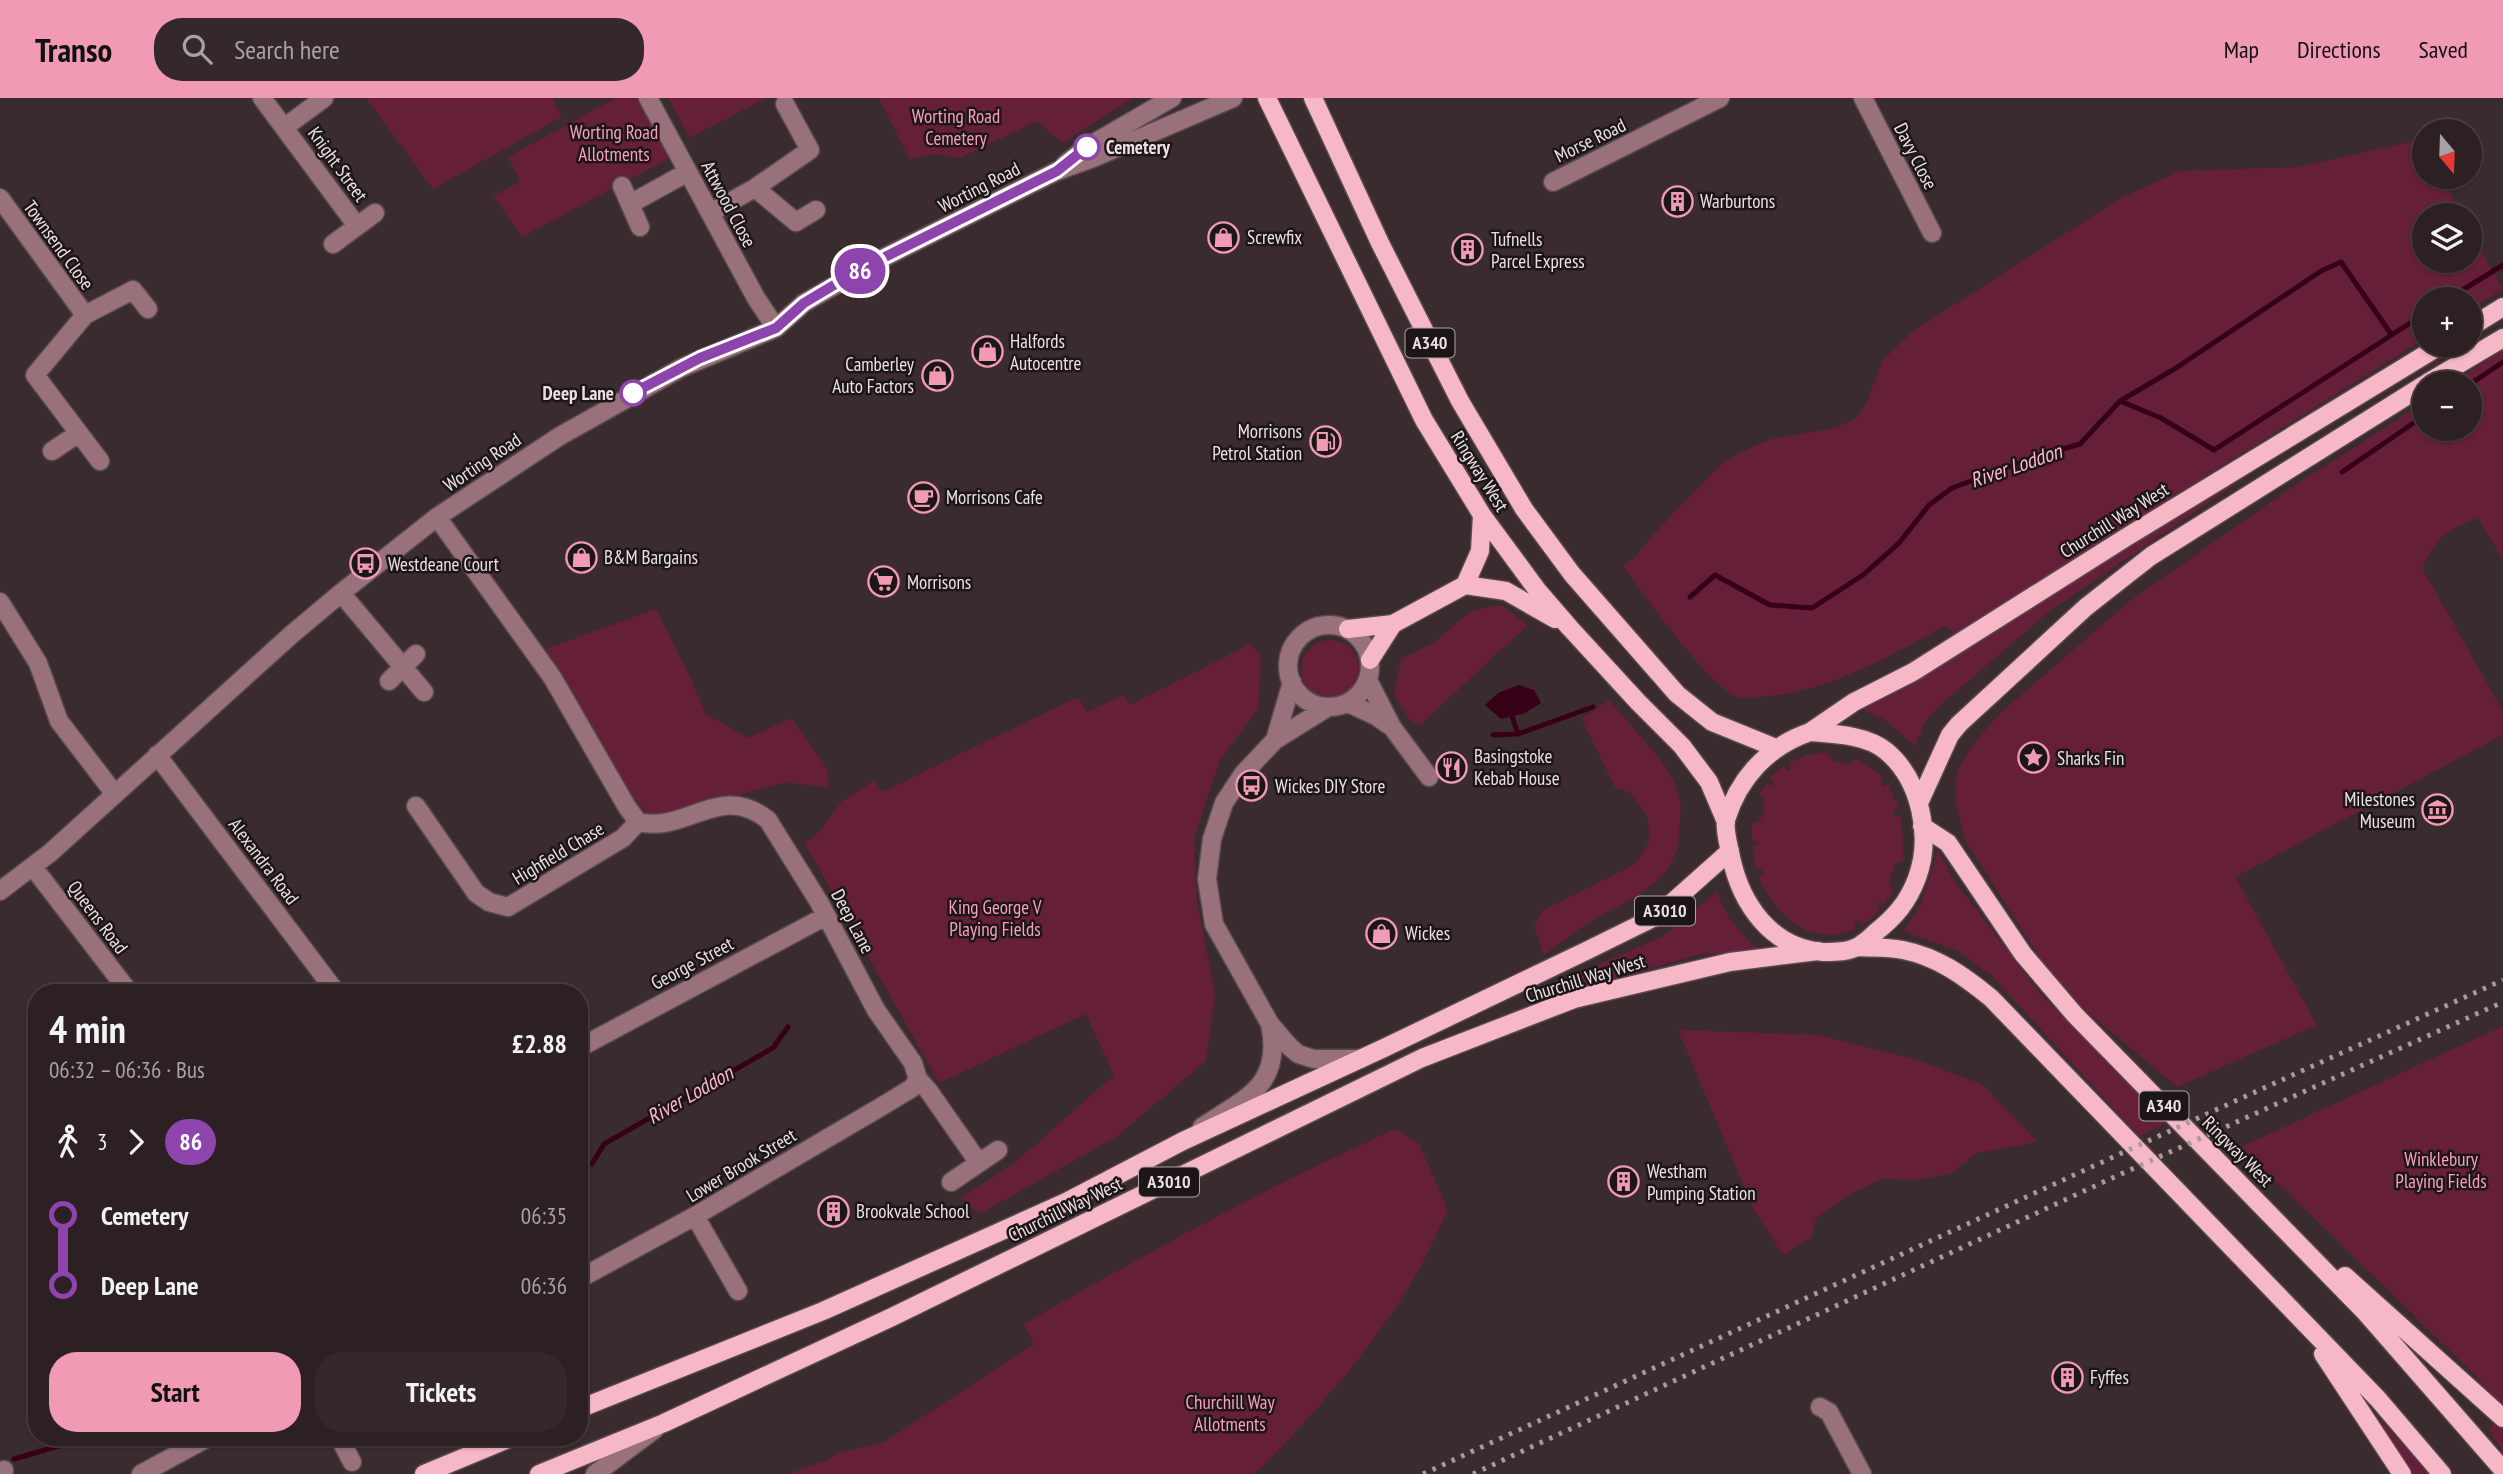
<!DOCTYPE html>
<html lang="en">
<head>
<meta charset="utf-8">
<style>
	body { margin:0; font-family:"PT Sans Narrow",sans-serif; background:#34282b; color:#f1f3f6; height:100vh; display:flex; flex-direction:column; font-size:26px; white-space:nowrap }
	* { box-sizing:border-box; margin:0 }
	p { font-size:23px; color:#a6a3a6 }
	.icon { flex:none; width:38px; height:38px; fill:none; stroke:currentColor; stroke-width:2; stroke-linecap:round; stroke-linejoin:round }
	.map { position:relative; flex:1; overflow:hidden }
	.panel { position:absolute; left:28px; top:886px; width:560px; height:462px; display:flex; flex-direction:column; background:#2c2023; border-radius:28px; box-shadow:0 2px 5px #0004,0 0 0 2px #483e41 }
	.panel>* { flex:none }
	.badge { padding:0 14px; border-radius:23px; font-size:24px; line-height:46px }
	.needle { width:46px; rotate:161deg }
	.buttons { position:absolute; left:2412px; top:21px; display:grid; gap:14px }
	.buttons a { display:grid; place-items:center; width:70px; height:70px; border-radius:50%; background:#2c2023; box-shadow:0 2px 5px #0004,0 0 0 2px #483e41; font-size:35px }
	.map>.badge { position:absolute; translate:-50% -50%; box-shadow:0 0 0 4px #fff }
	.legs { display:flex; align-items:center; gap:10px; height:77px; padding:0 21px; font-size:23px }
	.legs p { margin-inline-start:auto }
	.overview { display:flex; align-items:center; justify-content:space-between; height:119px; padding:0 21px }
	h1 { font-size:38px; font-weight:600; line-height:52px }
	.action { display:flex; gap:14px; margin-top:auto; padding:14px 21px }
	.action a { flex:1; height:80px; border-radius:28px; background:#f19ab3; color:#111; font-size:28px; font-weight:600; line-height:80px; text-align:center }
	.action a+a { background:#34282b; color:#f1f3f6 }
	ul { padding:0 21px; list-style:none }
	li { display:flex; align-items:center; gap:24px; height:70px; font-size:26px }
	li i { display:grid; place-items:center; width:10px; height:100%; margin:0 9px; background:currentColor }
	li i::after { content:''; width:18px; height:18px; margin:-9px; border:5px solid; border-radius:50%; background:#2c2023 }
	li p { margin-inline-start:auto }
	li:first-child i { background:linear-gradient(#0000 50%,currentColor 0) }
	li:last-child i { background:linear-gradient(currentColor 50%,#0000 0) }
	header { display:flex; align-items:center; gap:42px; box-sizing:border-box; height:98px; padding:0 35px; background:#f19ab3; color:#111 }
	header strong { font-size:33px }
	nav { display:flex; gap:38px; margin-inline-start:auto; font-size:24px }
	.search { width:490px; height:63px; background:#34282b; display:flex; align-items:center; gap:18px; box-sizing:border-box; padding:0 24px; border-radius:28px; color:#a6a3a6; font-size:26px }
	.map>svg:first-child { display:block }
	.green { fill:#651f38 }
	.water { fill:#360016 }
	.lines { fill:none; stroke-linecap:round; stroke-linejoin:round }
	.stream { stroke:#360016; stroke-width:5 }
	.minor-casing { stroke:#56484c; stroke-width:21 }
	.major-casing { stroke:#56484c; stroke-width:21 }
	.minor { stroke:#98717b; stroke-width:18 }
	.major { stroke:#f6b7c7; stroke-width:18 }
	.rail { stroke:#a69a9d; stroke-width:5; stroke-dasharray:3.5 7; stroke-linecap:butt }
	.line-1-casing { stroke:#fff; stroke-width:16 }
	.line-1 { stroke:#8e44ad; stroke-width:10 }
	.stop-1-dot { fill:#fff; stroke:#8e44ad; stroke-width:3.5 }
	.labels { text-anchor:middle; stroke-width:5; stroke-linejoin:round; paint-order:stroke }
	.shield { fill:#1d1618; stroke:#ada4a6; stroke-width:2 }
	.shield-label { font-size:18px; font-weight:bold; fill:#ebe1e3 }
	.park-label { font-size:19px; fill:#fc9fba; stroke:#1d1618 }
	.street-label { font-size:19px; fill:#ebe1e3; stroke:#1d1618 }
	.stop-label { font-size:19px; font-weight:bold; fill:#ebe1e3; stroke:#1d1618; text-anchor:start }
	.poi-label { font-size:19px; fill:#ebe1e3; stroke:#1d1618; text-anchor:start }
	.water-label { font-size:21px; font-style:italic; fill:#feb7ca; stroke:#1d1618 }
</style>
</head>
<body>
<header>
<strong>Transo</strong>
<div class="search"><svg class="icon" aria-label="search" viewBox="0 0 24 24"><circle cx="10" cy="10" r="6"/><path d="M15 15l6 6"/></svg>Search here</div>
<nav><a>Map</a><a>Directions</a><a>Saved</a></nav>
</header>
<div class="map">
<svg width="2503" height="1376" viewBox="0 0 2503 1376">
	<rect width="100%" height="100%" fill="#3a2b2f"/>
	<!-- green -->
	<path class="green" d="M366,0H552L562,19L433,91Z
		M616,0H640L671,59L522,139L493,98L520,84L508,59Z
		M668,0H766L690,40Z
		M879,0H1133L1062,45L1037,23L960,60L935,56L910,61Z
		M2419,42L2424,50V79H2440L2462,117H2424V163H2469V131L2503,191L2469,212V201H2424V241L1954,536L1945,528C1887,560 1822,597 1755,599C1751,599 1744,601 1739,599C1709,590 1644,496 1623,468L1635,459L1649,441L1719,368L1737,356L1771,341L1836,330L1857,320L1867,304L1882,263L1913,233L2121,100L2180,73L2298,69Z
		M2450,247H2463L2265,366L2051,512L1945,603L1925,624L1915,648L1884,621L1862,611L1907,587L2256,364Z
		M2503,252V462L2478,420C2446,432 2437,439 2422,470L2503,613V637L2235,779L2317,927L2177,989L2075,904L2050,875L1965,742L1955,701L1957,674L1971,649L1999,616L2130,503L2288,392L2424,304V331H2469V285H2452Z
		M1501,507L1528,527L1420,627L1410,622L1394,597L1401,561L1433,545L1471,513Z
		M656,511L692,583L705,615L748,640L791,620L827,670L829,690L785,684L652,721L621,686L540,553Z
		M1301 571a29 29 0 1 1 58 0a29 29 0 1 1-58 0Z
		M1250,546L1261,558L1258,611L1219,664L1194,741L1197,804L1215,897L1206,963L1116,1039L980,1116L961,1100L1015,1065L1114,977L1086,916L939,985L804,744L814,740L841,704L875,682L882,694L1078,599L1087,614L1123,597L1129,607Z
		M1609,602L1660,661L1676,687L1681,708L1678,750L1671,766L1657,783L1636,799L1586,826L1544,857L1534,829L1542,813L1635,766L1650,742L1647,717L1629,694L1615,690L1582,621Z
		M1827,654L1832,662L1848,666L1856,661L1869,668L1884,681L1880,685L1883,689L1888,685L1899,711L1893,713L1894,718L1901,717L1904,763L1895,766L1889,783L1893,794L1884,807L1879,804L1876,808L1880,812L1862,828L1859,822L1854,825L1856,831C1808,850 1777,819 1758,778L1763,776L1762,771L1756,772L1752,748L1758,747V743L1752,742V726L1760,723C1764,714 1766,708 1763,699L1759,697L1766,686L1771,688L1774,684L1769,681L1783,668L1787,673L1791,671L1788,665L1807,657Z
		M1938,751L1951,778L2041,897L2168,1025L2139,1038L1991,877L1958,853L1903,833L1921,807Z
		M1716,794L1729,820L1760,855L1701,856L1574,892L1569,879L1662,839Z
		M2503,928V1355L2489,1332L2495,1324L2481,1283L2241,1049Z
		M1678,932L1819,937L1918,962L1983,987L2038,1044L1977,1055L1950,1076L1916,1082L1882,1081L1849,1097L1816,1120L1811,1140L1783,1157L1754,1112Z
		M1395,1031L1419,1045L1448,1112C1435,1137 1424,1165 1409,1189C1365,1258 1313,1319 1254,1376H787L825,1363L838,1355L884,1344L1034,1246L1024,1226C1145,1156 1268,1088 1395,1031Z
		M2382,1323L2429,1376H2411L2378,1327Z"/>
	<!-- water -->
	<path class="water" d="M1519,587L1534,592L1541,605L1525,615L1501,621L1485,607L1498,595Z"/>
	<g class="lines">
		<!-- stream -->
		<path class="stream" d="M2448,201L2503,167
			M2469,287L2503,264
			M2120,303L2161,320L2214,352L2424,216
			M2342,374L2424,318
			M1690,499L1715,477L1770,507L1812,510L1863,477L1899,445L1929,407L1952,390L2035,359L2080,346L2120,303L2176,270L2321,173L2341,164L2391,236
			M1512,618L1518,636
			M1493,637L1518,636L1593,609
			M592,1066L604,1046L773,950L788,929
			M14,1361L89,1339"/>
		<defs>
			<path id="minor" d="M262,0L357,128
				M648,0L756,200L776,230
				M1863,0L1932,135
				M285,29L324,0
				M1065,66L1087,49L1172,0
				M1553,84L1720,0
				M622,88L640,129
				M755,90L796,124L816,112
				M0,100L85,217L35,277L100,363
				M630,106L688,74
				M710,115L755,90L810,52L785,6
				M333,146L375,115
				M85,217L133,192L148,211
				M52,353L79,335
				M437,419L552,579L627,709L638,724C687,736 720,683 768,722L819,804L876,912L913,965L918,981
				M341,495L424,594
				M0,504L38,565L59,623L114,695
				M1288 568a41 41 0 1 1 82 0a41 41 0 1 1-82 0Z
				M1368,582L1392,629L1429,679
				M389,583L416,556
				M1348,605L1376,618L1389,627
				M1328,609L1275,642L1243,676L1224,705L1212,741L1207,781L1214,826L1270,926L1289,948L1298,956L1314,961H1361
				M1275,642L1292,584
				M157,657L336,894
				M416,708L476,795L489,804L508,809L623,740L638,724
				M33,769L129,894
				M0,793L50,755L291,537L341,495L437,419L560,338L681,270L776,230L804,205L879,162L1057,73L1093,60L1233,0
				M579,950L826,818
				M918,981L928,992L979,1065
				M1202,1029C1246,999 1283,988 1270,926
				M951,1084L998,1052
				M695,1118L738,1193
				M579,1181L695,1118L879,1010L912,990L918,981
				M1820,1309L1829,1314L1862,1376
				M339,1339L352,1364
				M0,1375L4,1372
				M141,1376L209,1339
				M595,1376L655,1331"/>
			<path id="major" d="M1267,0L1424,322L1482,417L1538,493L1570,530L1638,604L1682,648L1709,684L1726,724
				M1313,0L1380,145L1460,303L1524,411L1572,476L1677,596L1712,624L1776,650
				M2469,230L2503,209
				M2427,285L2503,240
				M1465,487L1506,493L1555,521
				M1348,531L1393,526L1465,487L1480,453L1482,417
				M1370,562L1393,526
				M1810,634L1854,604L1913,574L2125,440L2441,247
				M1810,634C1834,636 1867,637 1886,653C1921,682 1932,739 1917,780C1908,804 1895,819 1876,834C1871,839 1865,844 1859,848C1849,854 1835,854 1823,854C1771,850 1741,806 1731,759C1729,748 1724,732 1726,722C1739,679 1769,648 1810,634Z
				M1919,705L1950,637L1959,626L2086,509L2151,458L2424,287
				M1922,728L1948,745L2023,856L2075,917L2366,1215L2503,1372
				M1858,849C1873,850 1889,849 1903,852C1938,859 1964,878 1991,900L2378,1301L2442,1376
				M2345,1178L2503,1320
				M2323,1256L2402,1376
				M579,1311L823,1213L1066,1104L1183,1043L1384,950L1586,853L1657,818L1730,753
				M424,1376L513,1339
				M539,1376L664,1325L892,1219L1422,960L1574,901L1730,864L1818,853"/>
		</defs>
		<!-- minor casing -->
		<use href="#minor" class="minor-casing"/>
		<!-- major casing -->
		<use href="#major" class="major-casing"/>
		<!-- minor -->
		<use href="#minor" class="minor"/>
		<!-- major -->
		<use href="#major" class="major"/>
		<!-- rail -->
		<path class="rail" d="M1423,1376L2233,1004L2503,882
			M1473,1376L2110,1081L2503,904"/>
	</g>
	<g class="lines">
		<defs>
			<path id="line-1" d="M633,295L700,260L776,230L804,205L834,187L879,162L1057,73L1087,49"/>
		</defs>
		<!-- line-1 casing -->
		<use href="#line-1" class="line-1-casing"/>
		<!-- line-1 -->
		<use href="#line-1" class="line-1"/>
	</g>
	<!-- icons -->
	<defs>
		<symbol id="building-ring" viewBox="-11 -11 22 22"><circle r="9.5" fill="#1d1618" stroke="#f19ab3" stroke-width="1.5"/><path d="M-4-6H4V6H1V3H-1V6H-4ZM-2.5-4.3h1.7v1.8h-1.7ZM.8-4.3h1.7v1.8H.8ZM-2.5-1h1.7V.8h-1.7ZM.8-1h1.7V.8H.8Z" fill="#f19ab3"/></symbol>
		<symbol id="shop-ring" viewBox="-11 -11 22 22"><circle r="9.5" fill="#1d1618" stroke="#f19ab3" stroke-width="1.5"/><path d="M-5-2.5h2.3a2.7 3.5 0 0 1 5.4 0H5L5.5 6h-11ZM-1.5-2.5h3a1.5 2.3 0 0 0-3 0Z" fill="#f19ab3"/></symbol>
		<symbol id="fuel-ring" viewBox="-11 -11 22 22"><circle r="9.5" fill="#1d1618" stroke="#f19ab3" stroke-width="1.5"/><path d="M-5.5-6h7V0h2V4h1.3V-2.5L3-4.5l.8-.8L6-3V5H2.5V1h-1V6h-7ZM-4.2-4.7v3.2H.2V-4.7Z" fill="#f19ab3"/></symbol>
		<symbol id="cafe-ring" viewBox="-11 -11 22 22"><circle r="9.5" fill="#1d1618" stroke="#f19ab3" stroke-width="1.5"/><path d="M-5.5-4.5H6V0H3Q3 3.5 0 3.5H-2.5Q-5.5 3.5-5.5 0ZM3-3.2v2h1.7v-2ZM-6 4.5H4V6H-6Z" fill="#f19ab3"/></symbol>
		<symbol id="bus-ring" viewBox="-11 -11 22 22"><circle r="9.5" fill="#1d1618" stroke="#f19ab3" stroke-width="1.5"/><path d="M-5-6H5V4H4V6H2V4H-2V6H-4V4H-5ZM-3.5-4V0h7V-4ZM-3.5 1.2v1.5H-2V1.2ZM2 1.2v1.5H3.5V1.2Z" fill="#f19ab3"/></symbol>
		<symbol id="supermarket-ring" viewBox="-11 -11 22 22"><circle r="9.5" fill="#1d1618" stroke="#f19ab3" stroke-width="1.5"/><path d="M-6-5.5h2.5l.6 2H6L4.5 2H-2.5L-4.4-4H-6ZM-1.5 3.2a1.3 1.3 0 1 0 .1 0ZM3 3.2a1.3 1.3 0 1 0 .1 0Z" fill="#f19ab3"/></symbol>
		<symbol id="sight-ring" viewBox="-11 -11 22 22"><circle r="9.5" fill="#1d1618" stroke="#f19ab3" stroke-width="1.5"/><path d="M0-6L1.8-2.2L6-1.7L2.9 1.2L3.7 5.4L0 3.3L-3.7 5.4L-2.9 1.2L-6-1.7L-1.8-2.2Z" fill="#f19ab3"/></symbol>
		<symbol id="restaurant-ring" viewBox="-11 -11 22 22"><circle r="9.5" fill="#1d1618" stroke="#f19ab3" stroke-width="1.5"/><path d="M-5-6h1v4h1v-4h1v4h1v-4h1v5L-1.5 .5V6h-2V.5L-5-1ZM5-6V6H3V1.5H1.5Q1.5-4 5-6Z" fill="#f19ab3"/></symbol>
		<symbol id="museum-ring" viewBox="-11 -11 22 22"><circle r="9.5" fill="#1d1618" stroke="#f19ab3" stroke-width="1.5"/><path d="M0-6L6-3V-2H-6V-3ZM-5-1h2V3h-2ZM-1-1h2V3h-2ZM3-1h2V3H3ZM-6 4H6V6H-6Z" fill="#f19ab3"/></symbol>
	</defs>
	<g fill-rule="evenodd">
		<use href="#building-ring" x="1660" y="86" width="35" height="35"/>
		<use href="#shop-ring" x="1206" y="122" width="35" height="35"/>
		<use href="#building-ring" x="1450" y="134" width="35" height="35"/>
		<use href="#shop-ring" x="970" y="236" width="35" height="35"/>
		<use href="#shop-ring" x="920" y="260" width="35" height="35"/>
		<use href="#fuel-ring" x="1308" y="326" width="35" height="35"/>
		<use href="#cafe-ring" x="906" y="382" width="35" height="35"/>
		<use href="#shop-ring" x="564" y="442" width="35" height="35"/>
		<use href="#bus-ring" x="348" y="448" width="35" height="35"/>
		<use href="#supermarket-ring" x="866" y="466" width="35" height="35"/>
		<use href="#sight-ring" x="2016" y="642" width="35" height="35"/>
		<use href="#restaurant-ring" x="1434" y="652" width="35" height="35"/>
		<use href="#bus-ring" x="1234" y="670" width="35" height="35"/>
		<use href="#museum-ring" x="2420" y="694" width="35" height="35"/>
		<use href="#shop-ring" x="1364" y="818" width="35" height="35"/>
		<use href="#building-ring" x="1606" y="1066" width="35" height="35"/>
		<use href="#building-ring" x="816" y="1096" width="35" height="35"/>
		<use href="#building-ring" x="2050" y="1262" width="35" height="35"/>
	</g>
	<!-- markers -->
	<g class="stop-1-dot">
		<circle cx="1087" cy="49" r="12"/>
		<circle cx="633" cy="295" r="12"/>
	</g>
	<g class="labels">
		<!-- shield labels -->
		<g class="shield">
			<rect x="1405.5" y="230.5" width="49" height="29" rx="5"/>
			<rect x="1635" y="798.5" width="60" height="29" rx="5"/>
			<rect x="2139.5" y="993.5" width="49" height="29" rx="5"/>
			<rect x="1139" y="1069.5" width="60" height="29" rx="5"/>
		</g>
		<g class="shield-label">
			<text x="1430" y="251">A340</text>
			<text x="1665" y="819">A3010</text>
			<text x="2164" y="1014">A340</text>
			<text x="1169" y="1090">A3010</text>
		</g>
		<!-- park labels -->
		<g class="park-label">
			<text x="956" y="25">Worting Road<tspan x="956" dy="22">Cemetery</tspan></text>
			<text x="614" y="41">Worting Road<tspan x="614" dy="22">Allotments</tspan></text>
			<text x="995" y="816">King George V<tspan x="995" dy="22">Playing Fields</tspan></text>
			<text x="2441" y="1068">Winklebury<tspan x="2441" dy="22">Playing Fields</tspan></text>
			<text x="1230" y="1311">Churchill Way<tspan x="1230" dy="22">Allotments</tspan></text>
		</g>
		<!-- street labels -->
		<g class="street-label">
			<text transform="translate(1590 42) rotate(-26)" y="7">Morse Road</text>
			<text transform="translate(1916 58) rotate(63)" y="7">Davy Close</text>
			<text transform="translate(338 66) rotate(54)" y="7">Knight Street</text>
			<text transform="translate(979 89) rotate(-27)" y="7">Worting Road</text>
			<text transform="translate(729 106) rotate(62)" y="7">Attwood Close</text>
			<text transform="translate(59 147) rotate(54)" y="7">Townsend Close</text>
			<text transform="translate(482 364) rotate(-34)" y="7">Worting Road</text>
			<text transform="translate(1480 373) rotate(58)" y="7">Ringway West</text>
			<text transform="translate(2114 422) rotate(-32)" y="7">Churchill Way West</text>
			<text transform="translate(558 755) rotate(-31)" y="7">Highfield Chase</text>
			<text transform="translate(264 763) rotate(53)" y="7">Alexandra Road</text>
			<text transform="translate(98 819) rotate(53)" y="7">Queens Road</text>
			<text transform="translate(853 823) rotate(62)" y="7">Deep Lane</text>
			<text transform="translate(692 865) rotate(-28)" y="7">George Street</text>
			<text transform="translate(1585 880) rotate(-17)" y="7">Churchill Way West</text>
			<text transform="translate(2238 1053) rotate(45)" y="7">Ringway West</text>
			<text transform="translate(741 1067) rotate(-31)" y="7">Lower Brook Street</text>
			<text transform="translate(1065 1111) rotate(-26)" y="7">Churchill Way West</text>
		</g>
		<!-- stop labels -->
		<g class="stop-label">
			<text x="1106" y="56">Cemetery</text>
			<text x="614" y="302" text-anchor="end">Deep Lane</text>
		</g>
		<!-- poi labels -->
		<g class="poi-label">
			<text x="1700" y="110">Warburtons</text>
			<text x="1247" y="146">Screwfix</text>
			<text x="1491" y="148">Tufnells<tspan x="1491" dy="22">Parcel Express</tspan></text>
			<text x="1010" y="250">Halfords<tspan x="1010" dy="22">Autocentre</tspan></text>
			<text x="914" y="273" text-anchor="end">Camberley<tspan x="914" dy="22">Auto Factors</tspan></text>
			<text x="1302" y="340" text-anchor="end">Morrisons<tspan x="1302" dy="22">Petrol Station</tspan></text>
			<text x="946" y="406">Morrisons Cafe</text>
			<text x="604" y="466">B&amp;M Bargains</text>
			<text x="388" y="473">Westdeane Court</text>
			<text x="907" y="491">Morrisons</text>
			<text x="1474" y="665">Basingstoke<tspan x="1474" dy="22">Kebab House</tspan></text>
			<text x="2057" y="667">Sharks Fin</text>
			<text x="1275" y="695">Wickes DIY Store</text>
			<text x="2415" y="708" text-anchor="end">Milestones<tspan x="2415" dy="22">Museum</tspan></text>
			<text x="1405" y="842">Wickes</text>
			<text x="1647" y="1080">Westham<tspan x="1647" dy="22">Pumping Station</tspan></text>
			<text x="856" y="1120">Brookvale School</text>
			<text x="2090" y="1286">Fyffes</text>
		</g>
		<!-- water labels -->
		<g class="water-label">
			<text transform="translate(2016 368) rotate(-19)" y="7">River Loddon</text>
			<text transform="translate(690 997) rotate(-30)" y="7">River Loddon</text>
		</g>
	</g>
</svg>
<div class="buttons">
<a><svg class="needle" viewBox="-14 -14 28 28"><path d="M0-13l5 13h-10z" fill="#e53935"/><path d="M0 13l5-13h-10z" fill="#a6a3a6"/></svg></a>
<a><svg class="icon" aria-label="layers" viewBox="0 0 24 24"><path d="M12 4l9 5-9 5-9-5zM3 14l9 5 9-5"/></svg></a>
<a>+</a>
<a>−</a>
</div>
<b class="badge" style="left:860px;top:173px;background:#8e44ad;color:#fff">86</b>
<section class="panel">
<div class="overview"><div><h1>4 min</h1><p>06:32 – 06:36 · Bus</p></div><b>£2.88</b></div>
<div class="legs"><svg class="icon" aria-label="walk" viewBox="0 0 24 24"><circle cx="13" cy="4" r="2"/><path d="M13 8l-2 6 4 7M11 14l-3 7M7 12l3-4h3l4 4"/></svg>3<svg class="icon" aria-label="forward" viewBox="0 0 24 24"><path d="M9 5l7 7-7 7"/></svg><b class="badge" style="background:#8e44ad;color:#fff">86</b></div>
<ul>
<li><i style="color:#8e44ad"></i><b>Cemetery</b><p>06:35</p></li>
<li><i style="color:#8e44ad"></i><b>Deep Lane</b><p>06:36</p></li>
</ul>
<div class="action"><a>Start</a><a>Tickets</a></div>
</section>
</div>
</body>
</html>
